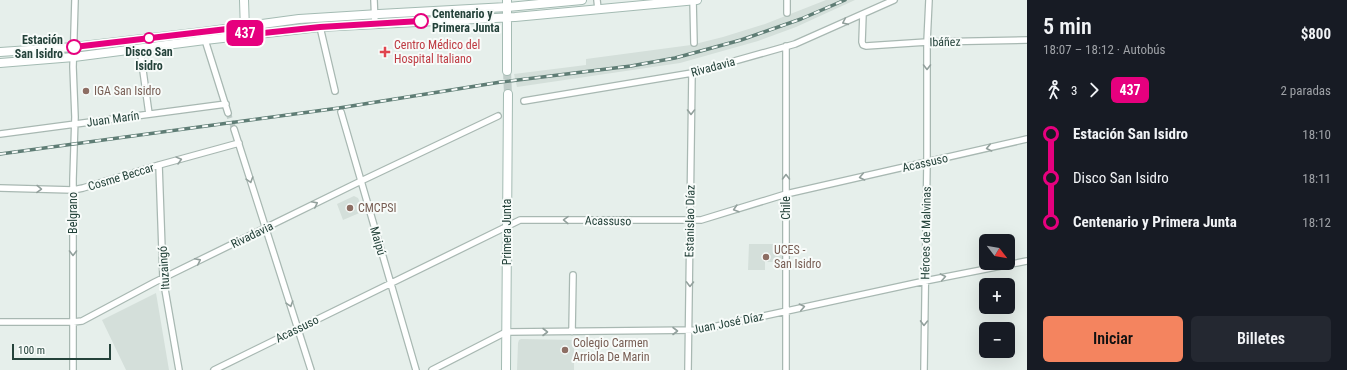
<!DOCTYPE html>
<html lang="es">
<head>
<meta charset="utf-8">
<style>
	body { margin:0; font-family:"Roboto Condensed",sans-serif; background:#242831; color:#f1f3f6; height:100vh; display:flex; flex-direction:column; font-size:15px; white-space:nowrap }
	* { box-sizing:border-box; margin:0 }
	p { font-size:13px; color:#9ea1a6 }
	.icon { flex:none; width:22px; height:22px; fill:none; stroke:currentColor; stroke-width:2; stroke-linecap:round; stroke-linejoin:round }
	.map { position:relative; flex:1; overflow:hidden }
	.details { display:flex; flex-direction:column; background:#171b24; width:320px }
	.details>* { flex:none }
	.badge { padding:0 8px; border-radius:6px; font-size:14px; line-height:26px }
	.needle { width:26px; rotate:121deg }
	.buttons { position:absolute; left:979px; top:234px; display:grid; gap:8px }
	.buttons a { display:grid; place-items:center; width:36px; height:36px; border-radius:6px; background:#171b24; box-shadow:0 4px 16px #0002; font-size:20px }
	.scale { position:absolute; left:12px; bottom:10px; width:99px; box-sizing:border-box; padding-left:4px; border:2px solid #24423a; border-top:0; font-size:11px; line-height:14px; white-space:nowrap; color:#24423a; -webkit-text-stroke:3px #f7fbf9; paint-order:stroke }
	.map>.badge { position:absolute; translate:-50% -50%; box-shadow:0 0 0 2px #fff }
	.legs { display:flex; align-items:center; gap:6px; height:44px; padding:0 16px; font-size:13px }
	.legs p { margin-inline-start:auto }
	.overview { display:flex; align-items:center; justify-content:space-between; height:68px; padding:0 16px }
	h1 { font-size:22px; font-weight:600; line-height:30px }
	.cta { display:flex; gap:8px; margin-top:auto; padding:8px 16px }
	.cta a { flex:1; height:46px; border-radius:6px; background:#f4845f; color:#111; font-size:16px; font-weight:600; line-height:46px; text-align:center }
	.cta a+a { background:#242831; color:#f1f3f6 }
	ul { padding:0 16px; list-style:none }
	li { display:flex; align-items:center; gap:14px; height:44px; font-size:15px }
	li i { display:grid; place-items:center; width:6px; height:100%; margin:0 5px; background:currentColor }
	li i::after { content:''; width:10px; height:10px; margin:-5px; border:3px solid; border-radius:50%; background:#171b24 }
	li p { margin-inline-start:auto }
	li:first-child i { background:linear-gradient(#0000 50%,currentColor 0) }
	li:last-child i { background:linear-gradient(currentColor 50%,#0000 0) }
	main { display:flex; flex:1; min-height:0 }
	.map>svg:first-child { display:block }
	.built { fill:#d4dfda }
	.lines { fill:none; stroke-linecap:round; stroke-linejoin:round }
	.street-tunnel { stroke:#bfccc8; stroke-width:5.5; stroke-dasharray:5.5 3; stroke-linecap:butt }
	.secondary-tunnel { stroke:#bfccc8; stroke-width:8; stroke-dasharray:8 4; stroke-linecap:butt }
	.street-casing { stroke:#a8b8b2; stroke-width:8 }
	.secondary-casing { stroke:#a4bbb3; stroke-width:10 }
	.street { stroke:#fff; stroke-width:5.5 }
	.secondary { stroke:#fff; stroke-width:8 }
	.rail-casing { stroke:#5f7d75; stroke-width:3.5 }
	.rail { stroke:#f7fbf9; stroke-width:2; stroke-dasharray:6; stroke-linecap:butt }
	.oneway { stroke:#92a09c }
	.line-1-casing { stroke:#fff; stroke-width:9 }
	.line-1 { stroke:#e6007e; stroke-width:6 }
	.stop-1-dot { fill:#fff; stroke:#e6007e; stroke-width:2 }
	.health-dot { fill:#e0444e; stroke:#f7fbf9; stroke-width:1.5 }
	.education-dot { fill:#8d6e63; stroke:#f7fbf9; stroke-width:1.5 }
	.labels { text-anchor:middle; stroke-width:4; stroke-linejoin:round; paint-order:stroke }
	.stop-label { font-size:12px; font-weight:bold; fill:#24423a; stroke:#f7fbf9; text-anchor:start }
	.street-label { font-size:12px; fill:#24423a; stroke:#f7fbf9 }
	.health-label { font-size:12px; fill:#be3a42; stroke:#f7fbf9; text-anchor:start }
	.education-label { font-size:12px; fill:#785e54; stroke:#f7fbf9; text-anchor:start }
</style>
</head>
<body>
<main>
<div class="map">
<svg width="1027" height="370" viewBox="0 0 1027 370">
	<rect width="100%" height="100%" fill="#e6efeb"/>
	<!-- built -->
	<path class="built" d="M826,0H855L796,27L758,41L680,63L517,87L514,74L586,65V59L691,45L723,37L765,24Z
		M354,196L358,198L364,211L343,220L337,204Z
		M749,244H779V252H783V262H765V270H748Z
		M156,293L169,370H126L102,320Z
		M521,339L574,340V370H517L518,343L519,340Z"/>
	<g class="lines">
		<!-- street-tunnel -->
		<path class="street-tunnel" d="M228,113L234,129"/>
		<!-- secondary-tunnel -->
		<path class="secondary-tunnel" d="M507,71L508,94"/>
		<defs>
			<path id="street" d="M374,0L375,24
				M597,0L598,9
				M693,0L694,43
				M787,13V0
				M863,14L862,42L863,45L866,46L927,42L1027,40
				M320,27L335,91
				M203,32L205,40L228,113
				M140,49L149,114
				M524,101L692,73L795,44L894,0
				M341,112L416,370
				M234,129L311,370
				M0,134L226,104
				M159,165L163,278L179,370
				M0,188L73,190L83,188L159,165L239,143
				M0,322H73L82,321L155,282L361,181L498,116
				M572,332L573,275
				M73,370V179L75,117L73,67L75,0
				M214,370L520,220H701L786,194L1027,139
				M432,370L506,332L699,330L925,281L1027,261
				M688,370L692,73
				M786,370V46
				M924,370L927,163V42L929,0"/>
			<path id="secondary" d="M244,0L245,31
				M507,0V71
				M0,52L74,47L203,32L299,19L379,14L507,7L582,0
				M0,63L74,57L205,40L320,27L515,17L697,0
				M506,370L508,94"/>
		</defs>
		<!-- street casing -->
		<use href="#street" class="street-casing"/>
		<!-- secondary casing -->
		<use href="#secondary" class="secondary-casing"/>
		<!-- street -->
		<use href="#street" class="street"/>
		<!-- secondary -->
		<use href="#secondary" class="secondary"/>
		<defs>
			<path id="rail" d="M0,154L339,108L501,82L631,66L675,58L741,40L801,19L845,0"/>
		</defs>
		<!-- rail casing -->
		<use href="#rail" class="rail-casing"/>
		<!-- rail -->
		<use href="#rail" class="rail"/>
	</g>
	<!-- one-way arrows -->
	<defs><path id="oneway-chevron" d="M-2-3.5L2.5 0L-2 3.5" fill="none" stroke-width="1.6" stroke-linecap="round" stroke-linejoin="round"/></defs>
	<g class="oneway">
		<use href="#oneway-chevron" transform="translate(845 22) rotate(156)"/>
		<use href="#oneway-chevron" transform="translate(927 67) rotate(90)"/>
		<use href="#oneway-chevron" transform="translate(691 112) rotate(90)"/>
		<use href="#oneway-chevron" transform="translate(989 148) rotate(167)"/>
		<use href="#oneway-chevron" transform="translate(179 160) rotate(-15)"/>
		<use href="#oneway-chevron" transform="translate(786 177) rotate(-90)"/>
		<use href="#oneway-chevron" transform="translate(862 177) rotate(168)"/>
		<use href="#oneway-chevron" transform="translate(250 180) rotate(73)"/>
		<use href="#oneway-chevron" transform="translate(39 189) rotate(1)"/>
		<use href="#oneway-chevron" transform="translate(315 204) rotate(-27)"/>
		<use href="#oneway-chevron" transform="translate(736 209) rotate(163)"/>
		<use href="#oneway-chevron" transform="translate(566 220) rotate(-179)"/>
		<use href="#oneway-chevron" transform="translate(73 253) rotate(90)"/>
		<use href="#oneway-chevron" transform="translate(198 261) rotate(-26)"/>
		<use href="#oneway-chevron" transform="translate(943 277) rotate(-11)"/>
		<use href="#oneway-chevron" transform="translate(690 284) rotate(91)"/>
		<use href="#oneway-chevron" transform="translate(290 304) rotate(72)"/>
		<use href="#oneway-chevron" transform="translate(802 307) rotate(-12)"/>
		<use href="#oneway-chevron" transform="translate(924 323) rotate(91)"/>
		<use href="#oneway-chevron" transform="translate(675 331)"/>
		<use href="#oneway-chevron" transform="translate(545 332)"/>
	</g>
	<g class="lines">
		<defs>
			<path id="line-1" d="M74,47L244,27L245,35L320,27L421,21"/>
		</defs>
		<!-- line-1 casing -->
		<use href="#line-1" class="line-1-casing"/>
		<!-- line-1 -->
		<use href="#line-1" class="line-1"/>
	</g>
	<!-- markers -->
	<g class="stop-1-dot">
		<circle cx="421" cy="21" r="7"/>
		<circle cx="149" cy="38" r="5"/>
		<circle cx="74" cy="47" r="7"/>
	</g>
	<path class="health-dot" d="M383 46h4v4h4v4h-4v4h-4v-4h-4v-4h4z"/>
	<g class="education-dot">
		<circle cx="86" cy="91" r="4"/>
		<circle cx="350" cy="208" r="4"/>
		<circle cx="766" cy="257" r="4"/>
		<circle cx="565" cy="350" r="4"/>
	</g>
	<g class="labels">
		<!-- stop labels -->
		<g class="stop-label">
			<text x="432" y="18">Centenario y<tspan x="432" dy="14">Primera Junta</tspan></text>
			<text x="63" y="44" text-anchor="end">Estación<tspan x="63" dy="14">San Isidro</tspan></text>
			<text x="149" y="56" text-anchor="middle">Disco San<tspan x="149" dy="14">Isidro</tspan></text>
		</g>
		<!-- street labels -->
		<g class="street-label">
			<text transform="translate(945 42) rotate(-1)" y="4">Ibáñez</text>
			<text transform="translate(713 67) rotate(-15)" y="4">Rivadavia</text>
			<text transform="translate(113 119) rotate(-8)" y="4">Juan Marín</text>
			<text transform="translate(925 163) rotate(-13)" y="4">Acassuso</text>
			<text transform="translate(121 177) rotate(-17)" y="4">Cosme Beccar</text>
			<text transform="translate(786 208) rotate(-90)" y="4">Chile</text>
			<text transform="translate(73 213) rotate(-90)" y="4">Belgrano</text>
			<text transform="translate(608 221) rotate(1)" y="4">Acassuso</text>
			<text transform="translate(690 221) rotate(-89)" y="4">Estanislao Díaz</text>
			<text transform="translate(507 232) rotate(-90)" y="4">Primera Junta</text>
			<text transform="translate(926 233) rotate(-89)" y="4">Héroes de Malvinas</text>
			<text transform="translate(252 235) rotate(-26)" y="4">Rivadavia</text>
			<text transform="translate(378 241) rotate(74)" y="4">Maipú</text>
			<text transform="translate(164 268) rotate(-94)" y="4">Ituzaingó</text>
			<text transform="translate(728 323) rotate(-11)" y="4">Juan José Díaz</text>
			<text transform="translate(297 329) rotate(-26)" y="4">Acassuso</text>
		</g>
		<!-- health labels -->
		<g class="health-label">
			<text x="394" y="49">Centro Médico del<tspan x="394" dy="14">Hospital Italiano</tspan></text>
		</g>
		<!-- education labels -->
		<g class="education-label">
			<text x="94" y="95">IGA San Isidro</text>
			<text x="358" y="212">CMCPSI</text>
			<text x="774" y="254">UCES -<tspan x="774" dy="14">San Isidro</tspan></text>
			<text x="573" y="347">Colegio Carmen<tspan x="573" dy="14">Arriola De Marin</tspan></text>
		</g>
	</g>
</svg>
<div class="buttons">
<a><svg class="needle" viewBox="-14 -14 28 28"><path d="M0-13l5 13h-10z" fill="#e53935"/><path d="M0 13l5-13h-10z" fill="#9ea1a6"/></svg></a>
<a>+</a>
<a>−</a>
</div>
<div class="scale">100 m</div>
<b class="badge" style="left:245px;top:33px;background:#e6007e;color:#fff">437</b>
</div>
<section class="details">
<div class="overview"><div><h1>5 min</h1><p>18:07 – 18:12 · Autobús</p></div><b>$800</b></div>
<div class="legs"><svg class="icon" aria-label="walk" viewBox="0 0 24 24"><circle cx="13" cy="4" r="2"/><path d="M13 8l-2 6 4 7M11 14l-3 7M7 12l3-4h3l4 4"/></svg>3<svg class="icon" aria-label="forward" viewBox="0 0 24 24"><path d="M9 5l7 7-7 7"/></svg><b class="badge" style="background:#e6007e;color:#fff">437</b><p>2 paradas</p></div>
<ul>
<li><i style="color:#e6007e"></i><b>Estación San Isidro</b><p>18:10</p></li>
<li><i style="color:#e6007e"></i><span>Disco San Isidro</span><p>18:11</p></li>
<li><i style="color:#e6007e"></i><b>Centenario y Primera Junta</b><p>18:12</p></li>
</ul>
<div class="cta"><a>Iniciar</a><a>Billetes</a></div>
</section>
</main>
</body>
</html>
